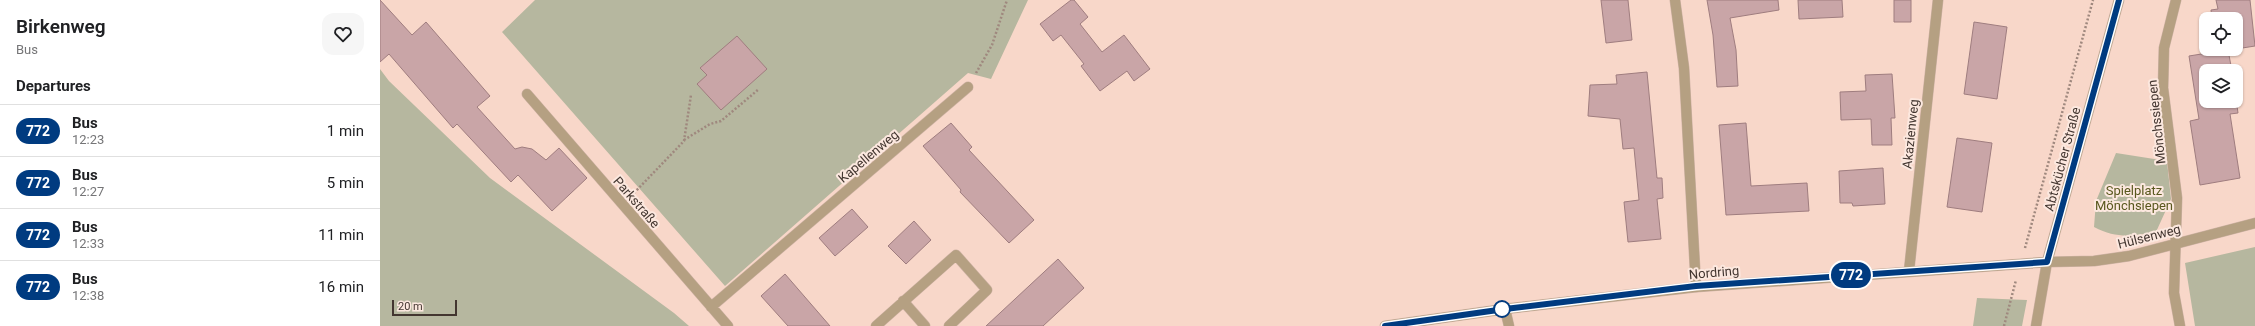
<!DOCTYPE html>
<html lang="en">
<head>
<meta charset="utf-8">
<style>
	body { margin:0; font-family:Roboto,sans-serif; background:#f6f6f6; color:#202124; height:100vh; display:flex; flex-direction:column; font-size:15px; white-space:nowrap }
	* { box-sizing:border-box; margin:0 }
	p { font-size:13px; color:#757577 }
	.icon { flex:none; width:22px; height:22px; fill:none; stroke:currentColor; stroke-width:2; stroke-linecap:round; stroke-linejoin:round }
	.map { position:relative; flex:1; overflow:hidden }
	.sheet { display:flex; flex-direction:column; background:#fff; width:380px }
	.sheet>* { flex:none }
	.badge { padding:0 8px; border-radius:13px; font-size:14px; line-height:26px }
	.controls { position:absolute; left:1819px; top:12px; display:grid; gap:8px }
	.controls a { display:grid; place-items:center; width:44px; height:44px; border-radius:8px; background:#fff; box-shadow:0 1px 3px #0004; font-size:20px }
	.scale { position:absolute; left:12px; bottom:10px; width:65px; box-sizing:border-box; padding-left:4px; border:2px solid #433630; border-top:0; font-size:11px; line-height:14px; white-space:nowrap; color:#433630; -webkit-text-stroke:3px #fce8df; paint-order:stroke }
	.map>.badge { position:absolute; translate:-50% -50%; box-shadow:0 0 0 2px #fff }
	h2 { padding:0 16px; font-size:15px; line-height:36px }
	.round { display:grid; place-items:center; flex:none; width:42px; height:42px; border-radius:12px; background:#f6f6f6 }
	.head { display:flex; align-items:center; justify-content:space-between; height:68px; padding:0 16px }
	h1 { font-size:19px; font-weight:600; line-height:30px }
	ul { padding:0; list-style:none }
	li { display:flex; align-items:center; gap:12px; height:52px; padding:0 16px; border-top:1px solid #e0e0e0 }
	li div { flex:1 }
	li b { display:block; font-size:15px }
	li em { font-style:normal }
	li .badge { min-width:44px; font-weight:700; text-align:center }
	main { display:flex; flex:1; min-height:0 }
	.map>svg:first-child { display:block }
	.green { fill:#b6b79f }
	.building { fill:#c9a5a7; stroke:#9f7d7f }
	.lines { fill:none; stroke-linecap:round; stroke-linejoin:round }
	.minor-casing { stroke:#d0b4a7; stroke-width:11 }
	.tertiary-casing { stroke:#d0b4a7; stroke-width:11 }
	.path { stroke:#9f887e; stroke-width:2.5; stroke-dasharray:2 2; stroke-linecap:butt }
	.minor { stroke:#b5a082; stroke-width:10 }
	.tertiary { stroke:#b5a082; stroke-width:10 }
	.line-casing { stroke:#fff; stroke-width:9 }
	.line { stroke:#003b80; stroke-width:6 }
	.stop-dot { fill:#fff; stroke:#003b80; stroke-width:2 }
	.labels { text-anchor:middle; stroke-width:4; stroke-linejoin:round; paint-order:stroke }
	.street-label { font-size:13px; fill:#433630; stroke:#fce8df }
	.park-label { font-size:13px; fill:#59581e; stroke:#fce8df }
</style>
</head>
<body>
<main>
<section class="sheet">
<div class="head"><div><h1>Birkenweg</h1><p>Bus</p></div><a class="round"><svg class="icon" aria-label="heart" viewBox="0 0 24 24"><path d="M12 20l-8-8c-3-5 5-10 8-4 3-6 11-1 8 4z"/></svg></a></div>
<h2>Departures</h2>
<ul>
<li><span class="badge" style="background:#003b80;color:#fff">772</span><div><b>Bus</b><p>12:23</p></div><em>1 min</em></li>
<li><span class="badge" style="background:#003b80;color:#fff">772</span><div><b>Bus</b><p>12:27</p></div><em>5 min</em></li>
<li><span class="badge" style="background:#003b80;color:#fff">772</span><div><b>Bus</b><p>12:33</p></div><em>11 min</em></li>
<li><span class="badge" style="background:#003b80;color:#fff">772</span><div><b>Bus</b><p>12:38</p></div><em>16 min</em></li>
</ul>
</section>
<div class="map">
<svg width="1875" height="326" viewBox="0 0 1875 326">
	<rect width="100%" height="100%" fill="#f8d7c9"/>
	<!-- green -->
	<path class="green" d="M155,0H648L611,79L588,73L345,286L122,32Z
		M0,69L9,81L110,178L294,313L309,326H0Z
		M1736,153L1787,161L1791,199L1776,232C1752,236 1737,239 1714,227L1716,201Z
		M1875,247V326H1815L1805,263Z
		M1597,298L1647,300L1642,326H1593Z"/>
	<!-- building -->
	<path class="building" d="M0,0L32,35L46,22L110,96L97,107L135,149L142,147L152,149L166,160L179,148L207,178L172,211L138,175L131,182L77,124L73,128L9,54L0,62Z
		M691,0H694L708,17L700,24L722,52L744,35L770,69L754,81L747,71L720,91L701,66L704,64L681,35L673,41L660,24Z
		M1221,0H1248L1252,40L1226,43Z
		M1327,0H1398L1399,10L1350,18L1356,50L1358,86L1337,87L1333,35Z
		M1418,0H1462L1463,17L1419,19Z
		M1514,0H1531V22H1514Z
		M1836,0H1870L1875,46L1856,49V19H1832L1831,10L1838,9Z
		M1594,22L1627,27L1617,99L1584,94Z
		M357,36L387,69L341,110L317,84L327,75L320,68Z
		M1837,49H1854L1848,50L1852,71H1826V101H1856V99L1858,113L1850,114L1860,178L1820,185L1810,121L1819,119L1809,56L1840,51L1837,52Z
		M1267,72L1277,178H1282L1283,198L1277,199L1281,239L1248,242L1244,202L1259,200L1254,148L1243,149L1240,119L1208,116L1210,85L1237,84L1236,75Z
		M1512,74L1515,118H1511L1512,145H1492L1491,119L1461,120L1460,92L1486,91L1485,75Z
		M571,123L592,147L589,150L654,220L629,243L580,192L581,190L543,146Z
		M1366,123L1371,186L1427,183L1429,211L1346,215L1339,125Z
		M1577,138L1612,143L1602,212L1567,207Z
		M1503,168L1505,204L1473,206L1472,203H1460L1459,171Z
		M472,209L488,227L455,256L439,238Z
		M534,221L551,240L526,264L508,246Z
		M678,259L704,288L663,326H606Z
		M405,274L450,326H408L381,296Z"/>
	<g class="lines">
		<defs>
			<path id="minor" d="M1295,0L1304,68L1316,287
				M1796,0L1784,48L1783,88L1797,198L1794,293L1800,326
				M147,94L348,326
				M1667,262L1714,261L1749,256L1875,223
				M1529,271L1558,0
				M523,301L545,326
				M331,307L588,87
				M1125,309L1129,326
				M496,326L576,255L607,290L569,326"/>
			<path id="tertiary" d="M1005,326L1125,309L1316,287L1667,262
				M1656,326L1667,262L1739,0"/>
		</defs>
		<!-- minor casing -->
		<use href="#minor" class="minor-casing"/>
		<!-- tertiary casing -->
		<use href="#tertiary" class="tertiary-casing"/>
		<!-- path -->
		<path class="path" d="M596,73L612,45L627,0
			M304,140L330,124L341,121L379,89
			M254,193L304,141L311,95
			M1645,248L1713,0
			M1624,326L1636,280"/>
		<!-- minor -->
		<use href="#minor" class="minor"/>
		<!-- tertiary -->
		<use href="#tertiary" class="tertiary"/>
	</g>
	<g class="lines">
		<defs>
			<path id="line" d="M1005,326L1125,309L1316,286L1667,262L1739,0"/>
		</defs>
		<!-- line casing -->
		<use href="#line" class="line-casing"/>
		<!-- line -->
		<use href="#line" class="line"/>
	</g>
	<!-- markers -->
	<circle class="stop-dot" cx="1122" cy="309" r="8"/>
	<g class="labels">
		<!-- street labels -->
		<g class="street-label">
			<text transform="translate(1776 122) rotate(-96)" y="5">Mönchssiepen</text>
			<text transform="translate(1530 134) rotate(-84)" y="5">Akazienweg</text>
			<text transform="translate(488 156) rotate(-40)" y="5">Kapellenweg</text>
			<text transform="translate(1682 159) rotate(-75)" y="5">Abtskücher Straße</text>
			<text transform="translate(257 202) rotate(49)" y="5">Parkstraße</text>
			<text transform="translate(1769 236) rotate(-14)" y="5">Hülsenweg</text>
			<text transform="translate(1334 272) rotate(-5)" y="5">Nordring</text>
		</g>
		<!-- park labels -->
		<g class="park-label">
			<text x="1754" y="195">Spielplatz<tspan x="1754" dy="15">Mönchsiepen</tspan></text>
		</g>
	</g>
</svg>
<div class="controls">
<a><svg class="icon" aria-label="locate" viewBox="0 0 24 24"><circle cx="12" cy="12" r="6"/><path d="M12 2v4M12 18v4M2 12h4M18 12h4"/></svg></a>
<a><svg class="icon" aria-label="layers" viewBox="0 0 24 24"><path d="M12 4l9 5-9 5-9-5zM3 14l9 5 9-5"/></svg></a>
</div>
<div class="scale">20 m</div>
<b class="badge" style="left:1471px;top:275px;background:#003b80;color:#fff">772</b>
</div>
</main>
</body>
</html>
